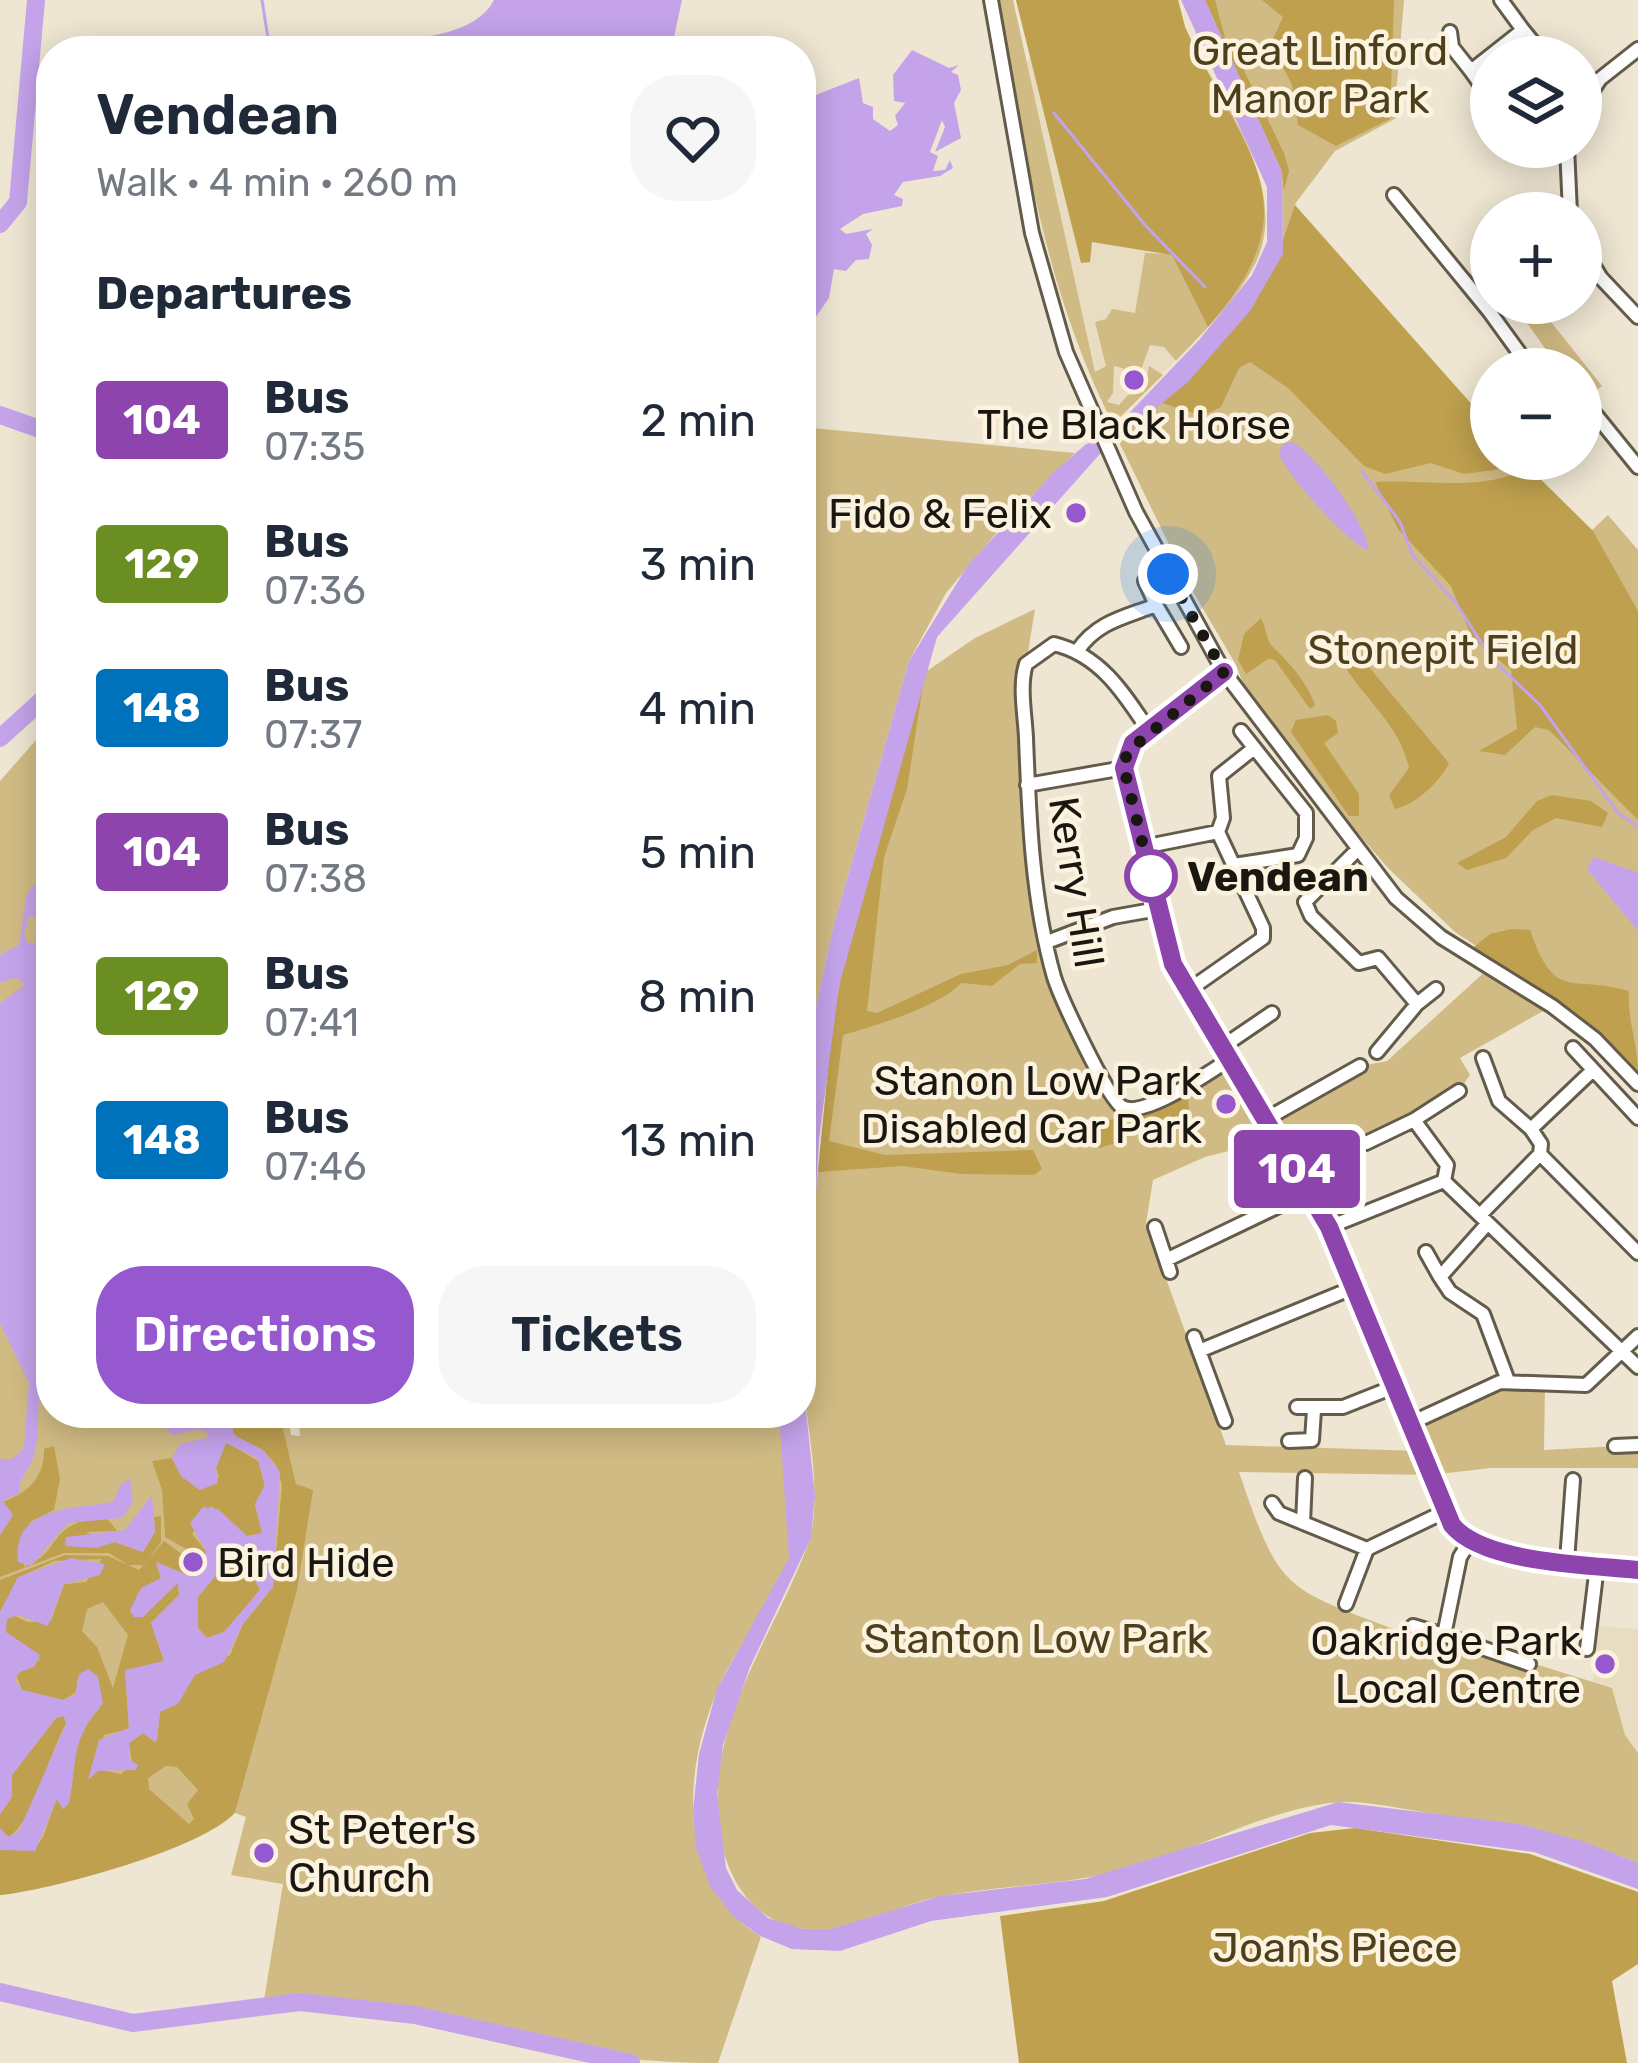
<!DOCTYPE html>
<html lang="en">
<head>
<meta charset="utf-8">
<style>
	body { margin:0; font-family:Rubik,sans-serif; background:#f6f6f7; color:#1f2937; height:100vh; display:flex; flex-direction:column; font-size:45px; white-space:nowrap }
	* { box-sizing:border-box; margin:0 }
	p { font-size:39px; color:#747a83 }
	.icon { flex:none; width:66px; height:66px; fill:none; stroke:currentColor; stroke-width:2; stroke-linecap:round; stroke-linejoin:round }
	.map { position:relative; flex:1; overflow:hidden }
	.side { position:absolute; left:36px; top:36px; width:780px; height:1392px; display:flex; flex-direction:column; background:#fff; border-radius:48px; box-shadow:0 6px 30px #0003 }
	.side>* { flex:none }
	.badge { padding:0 24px; border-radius:9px; font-size:42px; line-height:78px }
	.buttons { position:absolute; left:1470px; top:36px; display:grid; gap:24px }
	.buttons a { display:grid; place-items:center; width:132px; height:132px; border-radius:50%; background:#fff; box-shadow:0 6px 30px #0003; font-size:60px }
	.you { position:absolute; width:60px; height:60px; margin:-30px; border:9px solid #fff; border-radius:50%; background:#1a73e8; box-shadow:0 0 0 18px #1a73e833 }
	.map>.badge { position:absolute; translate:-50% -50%; box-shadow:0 0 0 6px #fff }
	h2 { padding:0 60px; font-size:45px; line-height:108px }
	.round { display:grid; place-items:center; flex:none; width:126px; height:126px; border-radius:48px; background:#f6f6f7 }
	.head { display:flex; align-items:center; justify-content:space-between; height:204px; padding:0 60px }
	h1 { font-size:57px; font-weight:600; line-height:90px }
	.cta { display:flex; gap:24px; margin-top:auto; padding:24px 60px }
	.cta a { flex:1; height:138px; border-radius:48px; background:#9558cf; color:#fff; font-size:48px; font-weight:600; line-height:138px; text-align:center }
	.cta a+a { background:#f6f6f7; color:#1f2937 }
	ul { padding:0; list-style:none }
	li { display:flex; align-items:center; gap:36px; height:144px; padding:0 60px }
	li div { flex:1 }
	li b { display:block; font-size:45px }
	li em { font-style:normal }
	li .badge { min-width:132px; font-weight:700; text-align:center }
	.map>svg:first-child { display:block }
	.built { fill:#e8ddc1 }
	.green { fill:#d1bb84 }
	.forest { fill:#bfa04f; fill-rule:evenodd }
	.water { fill:#c4a3eb; fill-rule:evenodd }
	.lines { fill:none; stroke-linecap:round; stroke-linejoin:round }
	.stream { stroke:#c4a3eb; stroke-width:3 }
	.river { stroke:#c4a3eb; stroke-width:18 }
	.minor-casing { stroke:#635c4b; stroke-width:18 }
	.minor { stroke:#fff; stroke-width:12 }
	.line-casing { stroke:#fff; stroke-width:27 }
	.line { stroke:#8e44ad; stroke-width:18 }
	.walk { stroke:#1a1710; stroke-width:12; stroke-dasharray:0 21.6 }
	.poi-dot { fill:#9558cf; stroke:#fbf3df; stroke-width:4.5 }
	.stop-dot { fill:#fff; stroke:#8e44ad; stroke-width:6 }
	.labels { text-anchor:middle; stroke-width:9; stroke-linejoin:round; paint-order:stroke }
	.park-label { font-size:42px; fill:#4d3f1c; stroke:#fbf3df }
	.poi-label { font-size:42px; fill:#1a1710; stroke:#fbf3df; text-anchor:end }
	.stop-label { font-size:42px; font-weight:bold; fill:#1a1710; stroke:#fbf3df; text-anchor:start }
	.street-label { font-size:42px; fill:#1a1710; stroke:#fbf3df }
</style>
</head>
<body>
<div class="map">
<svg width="1638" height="2063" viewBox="0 0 1638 2063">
	<rect width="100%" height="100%" fill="#eee6d2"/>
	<!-- built -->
	<path class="built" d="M1031,59L1152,212L1208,327L1113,424L1059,293L1041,229L1010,67Z
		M1596,1626L1638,1629V1753L1625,1735L1612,1688L1593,1682Z"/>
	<!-- green -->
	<path class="green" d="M998,0H1013L1095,372L1106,366L1095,322L1106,319L1112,309L1135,313L1145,253L1172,254L1152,212L1031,59L1016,0H1178L1185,27C1217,98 1296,189 1253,268C1234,303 1203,332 1176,361L1164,347L1150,345L1140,373L1114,366L1113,393L1107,402L1119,405L1128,395L1144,392L1149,366L1163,375L1113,424C1045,291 1024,145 998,0Z
		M1205,0H1404L1396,95L1400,116L1335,151L1295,204L1296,213L1491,426V459H1520L1592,530L1608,515L1638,550V1073L1556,999L1455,932L1388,868L1256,716L1235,663L1189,585L1118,440L1161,400L1283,254L1282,172Z
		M1513,303H1536L1602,386L1581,403V369H1551L1556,364Z
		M801,427L1075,453L1009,518L946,593L909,661L833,928L801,1077Z
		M1035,609L1026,664L1028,801L1055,982L1120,1106L1169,1097L1230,1059L1268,1117L1360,1066L1387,1061L1489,968L1552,1006L1460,1058L1470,1075L1459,1091L1300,1173L1280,1138L1205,1157L1153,1180L1146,1223L1226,1445L1421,1451L1411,1423L1500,1382L1545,1385L1544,1450L1638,1445V1468H1491L1431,1475L1239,1472C1280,1592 1283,1587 1399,1631L1413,1626L1612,1688L1625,1735L1638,1753V1863C1568,1835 1502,1824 1428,1813C1396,1808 1362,1799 1329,1803C1262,1812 1196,1850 1131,1868C1069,1885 1006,1885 943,1896C905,1902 869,1925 830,1929C759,1936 723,1883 718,1818C710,1718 774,1634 807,1547C827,1493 801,1407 801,1349L808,1334L815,1270L811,1242L833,1019L846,952L924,673L975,638Z
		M51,723V1413H288L291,1435L300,1436L298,1413H779C783,1456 801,1518 789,1560C778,1595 734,1650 718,1689C682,1772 676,1884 761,1937L718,2063C652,2063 591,2057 526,2043C438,2025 353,1994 263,2006L283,1884L231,1875L246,1817L235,1813C202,1849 51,1890 0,1895V781Z"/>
	<!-- forest -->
	<path class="forest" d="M1016,0H1178L1185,27C1242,153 1318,202 1208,327L1172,255L1092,242L1090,262L1081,263Z
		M1205,0H1215L1227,45L1240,62L1284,153L1289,171L1284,190L1282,172Z
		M1262,0H1394L1390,119L1336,146L1298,125L1292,85L1271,43L1283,17Z
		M1295,205L1491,426V459H1520L1593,531L1638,611V820L1549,730L1535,727L1505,755L1479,751L1517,729L1511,670L1472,638L1451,586L1398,529L1375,482C1423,479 1474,491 1520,472L1517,467L1464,474L1431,463L1385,474L1364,466L1288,388L1250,362L1239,368L1221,407L1202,416L1162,403L1272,272Z
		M1261,618C1266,627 1266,640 1273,647C1291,665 1305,679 1315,705L1310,709L1275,660L1268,659L1246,674L1238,660L1244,634Z
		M1354,649L1449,763C1441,781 1415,805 1395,809L1389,795L1409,768C1401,729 1370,704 1347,670Z
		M925,672L907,789L884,857L867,1011L877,1013L961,974L1008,965L1037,950V963L1020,964L992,986L961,983C941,1006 875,1026 843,1035L829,1141L885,1155L1033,1150L1042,1169L1034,1175L961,1174L902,1166L818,1172L833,1019L846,952Z
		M1328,715L1336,721L1338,733L1324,743L1359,794V816H1349L1291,732L1296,720Z
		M1552,795L1591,801L1608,813L1602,827L1556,818L1533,830L1506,858L1467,870L1457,863L1506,837L1537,801Z
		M1511,929L1530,930C1555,1003 1571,974 1629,991C1627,1021 1638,1043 1638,1073L1556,999L1474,947L1490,934Z
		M1188,1098L1189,1114L1158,1131L1146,1125L1131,1128L1126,1140L1099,1148L1085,1139L1097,1122L1114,1119L1131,1126L1144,1110Z
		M240,1413H279L296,1484L313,1490L297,1590L235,1812C203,1849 50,1890 0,1895V1850C50,1850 38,1844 57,1799L63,1809L69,1803C76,1766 71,1736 100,1708L77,1679V1692L63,1700L22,1690L16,1675L40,1659L5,1632V1621L12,1615L28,1622L51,1621L64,1584L86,1582L102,1559L54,1561L22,1576L0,1612V1580L65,1555L108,1556L139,1570L164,1541L187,1558L190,1571L201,1565L197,1555L165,1537L162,1490L152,1461L172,1458L181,1476L200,1490L219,1477L216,1468L226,1442L260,1462L265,1488L255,1504L262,1534L247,1536L211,1506L192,1534L206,1551L201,1571L192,1577L156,1562L161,1578L138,1593L131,1614L178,1583L179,1595L151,1623L164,1661L125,1671L129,1729L104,1735L91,1768L121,1774L132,1763L129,1743L143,1733L157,1740L160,1712L195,1675L230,1655L243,1624L273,1587L282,1485L276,1465L263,1450L238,1439L232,1431ZM103,1602L128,1635L113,1688L97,1647L82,1631L87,1609ZM166,1766L177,1767L198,1790L187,1804L194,1819L189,1824L149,1789L148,1778Z
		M54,1446L60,1479L54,1510L30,1522L24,1567C64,1551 45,1522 106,1517L117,1531L85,1532L143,1552L155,1532L154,1517L161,1516V1542L144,1565H128L109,1553H64L0,1577V1535L13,1515L3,1502C28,1493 45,1477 44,1449Z
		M232,1556L246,1563L260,1590L224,1632L207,1638L198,1628V1597Z
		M64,1716L66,1724C50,1751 31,1826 8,1837L0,1828V1814L12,1797V1775L56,1718Z
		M1355,1828L1530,1854L1638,1892V1964L1612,1981L1627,2063H1019L1000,1916L1104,1901L1310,1833Z"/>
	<!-- water -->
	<path class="water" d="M494,0H682L671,51H381L388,44C423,36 476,35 494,0Z
		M1181,0H1205L1282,172L1283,254L1250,311L1188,382L1099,455L937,637L839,986L819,1139L808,1334L801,1349V1077L833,928L909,661L968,565L1054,472L1085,445L1114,429L1199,340L1252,275L1267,242V187Z
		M912,50L949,68L959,65L951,72L958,75L961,90L954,103L961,138L935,152L945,127L942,120L930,152L938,156L933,171L945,170L950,160L953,168L940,176L903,182L894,195L903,199L902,206L863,214L840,229L846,234L873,229L866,234L872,245L869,259L856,260L846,271L834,269L829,298L801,338V179L813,173L801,148L803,100L859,78L863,103L873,107V119L890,131L898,125L895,116L905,103L894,101L893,75Z
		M1292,442C1313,450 1371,530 1368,550C1353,548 1282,471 1279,452L1284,443Z
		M1594,857L1638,873V931L1587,869Z
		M39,879H51V918L29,916L24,936L29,944L51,939V1363C30,1394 44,1426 33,1458C29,1472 19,1477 19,1493L3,1501L13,1515L0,1535V1459H12L24,1448L29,1383L0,1323V1003L25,985L16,977L0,983V955L19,945L27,894Z
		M801,1363L815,1496L811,1538L750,1667L723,1745L717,1794L726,1868L737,1890L768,1918L803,1929H831L940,1896L1085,1879L1338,1802L1519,1824L1585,1842L1638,1863V1889L1534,1852L1331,1825L1107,1897L931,1921L840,1951L792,1949L758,1935L733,1916L710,1886L696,1848L693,1810L699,1754L717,1689L789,1558L779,1413H801Z
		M165,1413H240L232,1427L234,1435L263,1450L280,1472L273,1587L243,1624L224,1662L195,1675L178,1704L160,1712L156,1743L143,1733L129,1743V1759L138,1765L136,1770L98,1771L88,1780L99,1740L129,1728L125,1670L164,1661L151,1623L179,1595L178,1583L143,1617H134L130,1610L141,1588L161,1578L156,1562L192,1577L201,1571L206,1551L190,1523L203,1507L218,1509L247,1536L262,1533L255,1504L265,1485L257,1458L226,1443L216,1468L218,1483L200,1490L181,1476L172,1458L180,1444L207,1438L208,1433L199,1429L174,1435L167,1431ZM232,1556L246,1563L260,1590L224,1632L207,1638L198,1628V1597Z
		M130,1479L133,1502L122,1518L68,1523L31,1566L18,1562C11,1505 76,1509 113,1502L121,1484Z
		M152,1495L155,1532L143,1552L115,1542L97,1548L65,1546L66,1537L125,1530Z
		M71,1558L105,1564L100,1575L64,1584L48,1626L18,1615L7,1619L6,1632L40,1655L34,1667L19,1672L15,1680L22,1690L63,1700L75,1695L79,1674L88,1669L98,1677L103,1703C70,1742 78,1756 69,1803L63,1809L57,1799L35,1851L0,1850V1828L8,1837L19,1831L66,1724L64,1716L56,1718L12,1775V1797L0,1814V1612L18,1577Z"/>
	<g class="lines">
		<!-- stream -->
		<path class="stream" d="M262,0L270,51
			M1054,113L1145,225L1205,287
			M1362,471L1400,522L1412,554L1456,603L1491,658L1540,705L1618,813L1638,827"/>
		<!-- river -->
		<path class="river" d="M0,224L18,202L36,0
			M0,415L51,433
			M0,738L51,692
			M0,1992L133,2023L300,2002L415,2015L631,2063"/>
		<defs>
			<path id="minor" d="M991,0L1032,233L1066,352L1136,512L1224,672L1396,898L1441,937L1552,1006L1595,1039L1638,1084
				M1523,30L1545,57
				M1450,32L1452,47L1471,71
				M1491,99L1471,71L1523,30L1501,0
				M1581,108L1600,79L1638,49
				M1567,147L1570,213
				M1394,195L1489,311
				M1581,245L1601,278L1638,317
				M1499,303L1489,311L1531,369
				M1595,414L1638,467
				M1145,581L1156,605
				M1078,650C1098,621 1126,617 1156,605L1181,647
				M1224,672L1133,743L1124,768L1173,964L1329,1227L1452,1525C1484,1564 1587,1565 1638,1570
				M1149,731C1124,693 1100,655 1054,644L1026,664C1019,686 1025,715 1026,738C1029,817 1032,900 1054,977C1060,996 1107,1098 1122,1107C1144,1119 1211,1071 1230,1059
				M1027,785L1124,768
				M1218,832L1223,818L1219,776L1253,749
				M1143,847L1218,832L1263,928V938L1186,992
				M1358,849L1305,902L1311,916L1359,963L1378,958L1417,1004L1377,1052
				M1234,865L1298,855L1306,838V813L1241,731
				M1047,942L1113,917L1158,909
				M1417,1004L1436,989
				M1222,1047L1272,1013
				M1573,1048L1638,1118
				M1483,1058L1499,1101L1531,1129
				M1268,1118L1360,1066
				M1414,1120L1459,1091
				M1366,1143L1414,1120L1447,1165L1444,1181
				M1540,1154L1638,1253
				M1481,1214L1540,1154L1541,1144L1531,1129L1593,1070
				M1488,1223L1440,1277L1450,1292L1483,1314L1508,1381
				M1155,1227L1170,1272
				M1329,1227L1444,1181L1638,1367
				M1426,1252L1440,1277
				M1166,1260L1310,1191
				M1194,1337L1225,1421
				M1199,1351L1355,1287
				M1297,1407H1343L1396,1386
				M1411,1423L1500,1382L1586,1385L1638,1336
				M1289,1441L1312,1440L1314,1410
				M1615,1446L1638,1445
				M1272,1503L1279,1513L1367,1549L1446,1511
				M1303,1523L1305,1478
				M1567,1561L1573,1480
				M1346,1604L1367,1549
				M1413,1626L1444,1635L1460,1557L1468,1544
				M1444,1635L1529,1664
				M1587,1649L1597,1566"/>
		</defs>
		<!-- minor casing -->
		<use href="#minor" class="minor-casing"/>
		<!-- minor -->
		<use href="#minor" class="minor"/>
	</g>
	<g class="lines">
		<defs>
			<path id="line" d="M1224,672L1133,743L1124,768L1173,964L1329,1227L1452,1525C1483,1563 1588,1565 1638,1570"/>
		</defs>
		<!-- line casing -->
		<use href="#line" class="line-casing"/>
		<!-- line -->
		<use href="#line" class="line"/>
		<!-- walk -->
		<path class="walk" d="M1151,876L1154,890L1124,768L1127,752L1224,672L1168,574"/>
	</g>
	<!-- markers -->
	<g class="poi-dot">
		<circle cx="1134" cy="380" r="12"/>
		<circle cx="1076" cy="513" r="12"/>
		<circle cx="1226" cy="1104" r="12"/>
		<circle cx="193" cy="1562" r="12"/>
		<circle cx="1605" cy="1664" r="12"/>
		<circle cx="264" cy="1853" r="12"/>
	</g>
	<circle class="stop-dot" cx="1151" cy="876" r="24"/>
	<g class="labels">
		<!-- park labels -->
		<g class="park-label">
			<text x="1320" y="65">Great Linford<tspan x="1320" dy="48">Manor Park</tspan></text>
			<text x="1443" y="664">Stonepit Field</text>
			<text x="1036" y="1653">Stanton Low Park</text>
			<text x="1335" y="1962">Joan's Piece</text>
		</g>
		<!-- poi labels -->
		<g class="poi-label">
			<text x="1134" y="439" text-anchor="middle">The Black Horse</text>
			<text x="1052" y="528">Fido &amp; Felix</text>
			<text x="1202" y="1095">Stanon Low Park<tspan x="1202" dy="48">Disabled Car Park</tspan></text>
			<text x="217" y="1577" text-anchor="start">Bird Hide</text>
			<text x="1581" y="1655">Oakridge Park<tspan x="1581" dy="48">Local Centre</tspan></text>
			<text x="288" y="1844" text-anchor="start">St Peter's<tspan x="288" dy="48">Church</tspan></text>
		</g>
		<!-- stop labels -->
		<g class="stop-label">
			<text x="1187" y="891">Vendean</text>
		</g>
		<!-- street labels -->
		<g class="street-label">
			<text transform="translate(1077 882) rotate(81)" y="15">Kerry Hill</text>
		</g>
	</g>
</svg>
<div class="buttons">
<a><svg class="icon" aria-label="layers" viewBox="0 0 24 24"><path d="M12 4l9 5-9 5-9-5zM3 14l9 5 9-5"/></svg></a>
<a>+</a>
<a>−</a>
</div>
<div class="you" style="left:1168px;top:574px"></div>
<b class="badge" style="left:1297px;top:1169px;background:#8e44ad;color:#fff">104</b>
<section class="side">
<div class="head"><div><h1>Vendean</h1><p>Walk · 4 min · 260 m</p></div><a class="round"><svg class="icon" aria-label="heart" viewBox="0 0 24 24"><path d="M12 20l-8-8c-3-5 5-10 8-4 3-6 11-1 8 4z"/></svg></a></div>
<h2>Departures</h2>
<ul>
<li><span class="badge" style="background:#8e44ad;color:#fff">104</span><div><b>Bus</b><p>07:35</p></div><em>2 min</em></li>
<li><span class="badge" style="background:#6b8e23;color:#fff">129</span><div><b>Bus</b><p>07:36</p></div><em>3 min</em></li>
<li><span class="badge" style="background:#0072bc;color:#fff">148</span><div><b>Bus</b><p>07:37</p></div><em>4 min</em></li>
<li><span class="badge" style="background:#8e44ad;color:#fff">104</span><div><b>Bus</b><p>07:38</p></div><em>5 min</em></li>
<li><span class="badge" style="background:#6b8e23;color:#fff">129</span><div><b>Bus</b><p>07:41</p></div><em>8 min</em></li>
<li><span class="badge" style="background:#0072bc;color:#fff">148</span><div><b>Bus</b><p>07:46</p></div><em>13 min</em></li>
</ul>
<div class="cta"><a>Directions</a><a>Tickets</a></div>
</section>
</div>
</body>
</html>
